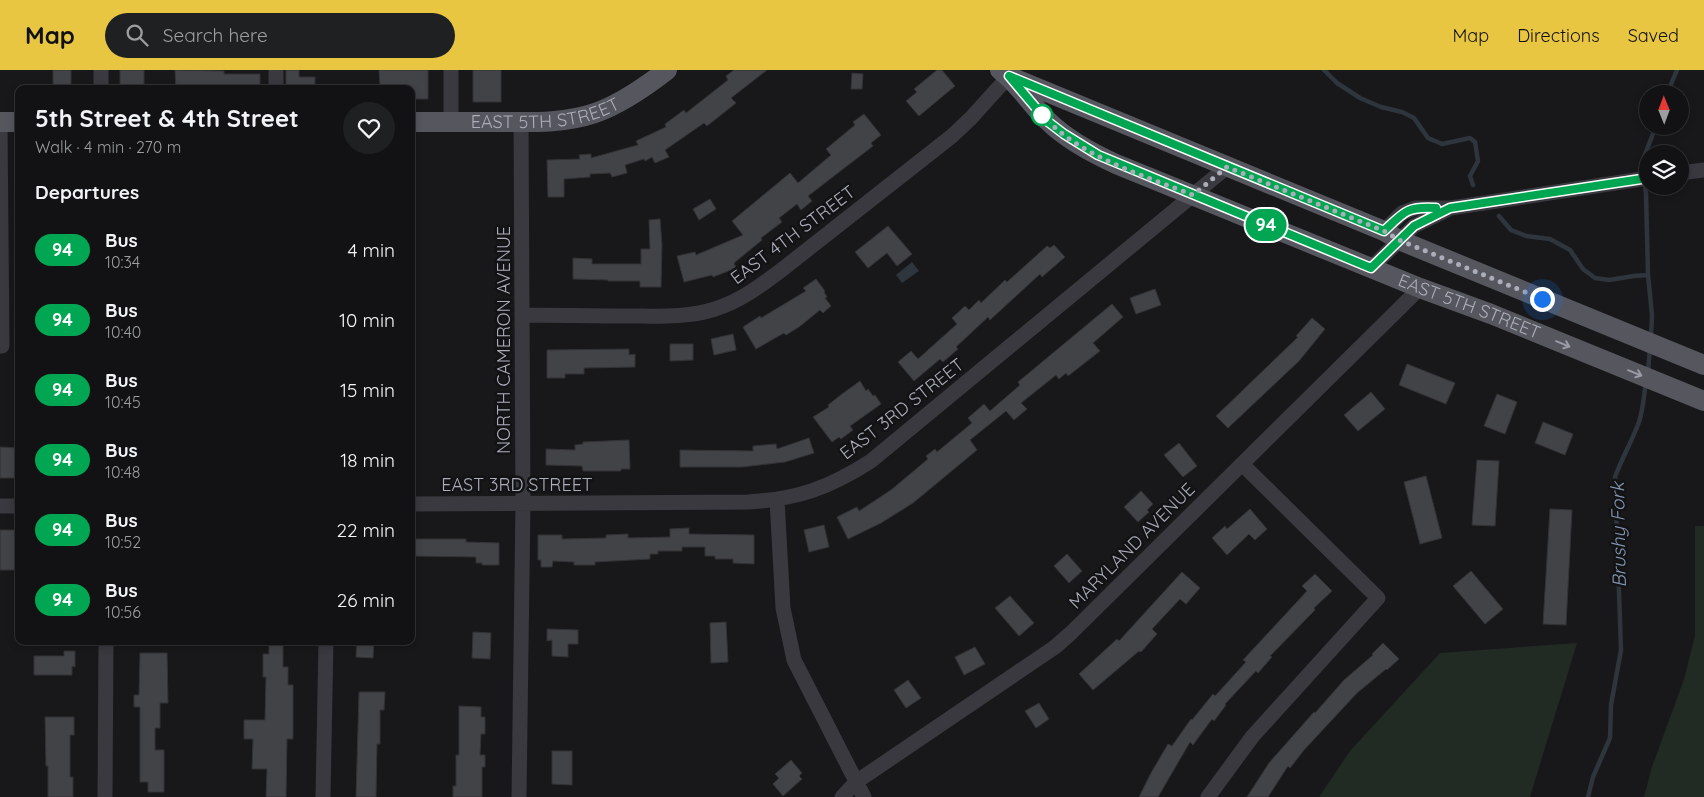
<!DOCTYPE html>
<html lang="en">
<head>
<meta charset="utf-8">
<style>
	body { margin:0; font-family:Quicksand,sans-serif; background:#1f2022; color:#f1f3f6; height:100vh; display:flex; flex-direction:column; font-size:19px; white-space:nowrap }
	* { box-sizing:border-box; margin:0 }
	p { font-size:16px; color:#9c9ea0 }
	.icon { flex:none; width:28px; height:28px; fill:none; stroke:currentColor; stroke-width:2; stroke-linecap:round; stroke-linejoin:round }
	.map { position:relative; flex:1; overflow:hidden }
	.side { position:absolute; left:15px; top:15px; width:400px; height:560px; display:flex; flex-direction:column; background:#121214; border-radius:10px; box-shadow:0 2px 8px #0003,0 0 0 1px #313234 }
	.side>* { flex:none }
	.badge { padding:0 10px; border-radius:16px; font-size:18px; line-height:32px }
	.needle { width:32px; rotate:359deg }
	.fabs { position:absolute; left:1639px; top:15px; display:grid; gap:10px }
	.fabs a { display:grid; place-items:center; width:50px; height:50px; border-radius:50%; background:#121214; box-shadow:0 2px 8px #0003,0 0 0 1px #313234; font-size:25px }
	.you { position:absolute; width:25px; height:25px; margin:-12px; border:4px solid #fff; border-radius:50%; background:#1a73e8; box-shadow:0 0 0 8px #1a73e833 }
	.map>.badge { position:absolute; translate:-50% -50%; box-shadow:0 0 0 2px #fff }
	h2 { padding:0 20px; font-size:19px; line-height:45px }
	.round { display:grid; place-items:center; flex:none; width:52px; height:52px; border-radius:26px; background:#1f2022 }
	.summary { display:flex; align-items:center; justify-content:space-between; height:85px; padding:0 20px }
	h1 { font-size:24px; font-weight:700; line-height:38px }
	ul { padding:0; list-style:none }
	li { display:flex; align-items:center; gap:15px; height:70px; padding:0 20px }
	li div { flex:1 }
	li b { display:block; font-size:19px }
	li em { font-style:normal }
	li .badge { min-width:55px; font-weight:700; text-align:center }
	header { display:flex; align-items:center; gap:30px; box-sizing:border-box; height:70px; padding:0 25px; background:#e8c642; color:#111 }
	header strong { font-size:24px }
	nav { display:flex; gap:28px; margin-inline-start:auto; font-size:18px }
	.search { width:350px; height:45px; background:#1f2022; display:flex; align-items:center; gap:12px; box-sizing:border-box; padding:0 18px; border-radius:28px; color:#9c9ea0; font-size:19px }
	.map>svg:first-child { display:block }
	.green { fill:#222a24 }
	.water { fill:#2f353d }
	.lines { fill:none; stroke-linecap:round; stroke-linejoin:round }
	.stream { stroke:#2f353d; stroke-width:4.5 }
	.building { fill:#424347; stroke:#333236 }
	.minor { stroke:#39393f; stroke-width:15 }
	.major { stroke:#55565e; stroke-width:20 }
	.oneway { stroke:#9a9ca7 }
	.line-casing { stroke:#fff; stroke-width:11 }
	.line { stroke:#00a651; stroke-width:8 }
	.walk { stroke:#abaeb9; stroke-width:5; stroke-dasharray:0 9 }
	.stop-dot { fill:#fff; stroke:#00a651; stroke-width:2.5 }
	.labels { text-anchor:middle; stroke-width:5; stroke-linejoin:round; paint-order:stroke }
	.street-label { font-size:18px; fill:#abaeb9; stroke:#131315 }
	.water-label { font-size:19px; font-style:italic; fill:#8497b2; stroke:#131315 }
</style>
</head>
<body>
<header>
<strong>Map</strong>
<div class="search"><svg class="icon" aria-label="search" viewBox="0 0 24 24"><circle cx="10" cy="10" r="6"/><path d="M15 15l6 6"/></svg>Search here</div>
<nav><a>Map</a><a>Directions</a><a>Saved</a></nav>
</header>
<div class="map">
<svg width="1704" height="727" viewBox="0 0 1704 727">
	<rect width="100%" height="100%" fill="#18181a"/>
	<!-- green -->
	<path class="green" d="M1695,456H1704V727H1644L1652,697L1684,609L1695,566Z
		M1577,573L1530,727H1319L1350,681L1440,583Z"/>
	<!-- water -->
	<path class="water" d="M912,192L919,201L902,213L896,205Z"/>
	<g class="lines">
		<!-- stream -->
		<path class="stream" d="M1324,0L1337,13L1360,28L1381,37L1402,42L1414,48L1428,68L1442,74L1470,68L1475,72L1478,91L1470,106L1473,115
			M1667,24L1677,0
			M1499,146L1511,160L1526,166L1550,169L1570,180L1583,199L1595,208L1609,210L1634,206L1648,205
			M1651,267L1652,245L1648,205L1646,124L1642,92L1656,56
			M1648,302L1650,278
			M1588,727L1593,707L1610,668L1611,635L1621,580L1615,407C1622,388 1632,371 1639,352C1643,340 1644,325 1646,312"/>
	</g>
	<!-- building -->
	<path class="building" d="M53,0H71V19H53Z
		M120,0H144V19H120Z
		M175,0L224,1V4H260V19H176Z
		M286,0H299V7H315V19H286Z
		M379,0H428V29H411V19H407V16L380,17Z
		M473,0H501V32H473Z
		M734,0H767L731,28L736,33L707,56L704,53L665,80L669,87L655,93L652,87L645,91L644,89L625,95L627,103L612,107L610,103L590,104V107L564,109V127H548L547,90L580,89L579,85L591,84V88L638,75L636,71L666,57L665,54L684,40L686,43L728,10L726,6Z
		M937,0H942L955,16L919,46L906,31L917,22L914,19Z
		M852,3L863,4L862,19H851Z
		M864,44L881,65L871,73L873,76L808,126L812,131L801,140L797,134L779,148L782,152L761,168L762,170L734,193L736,198L713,207L712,205L684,212L677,186L695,182L696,185L743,165L732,151L790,103L798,113L831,85L826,79L855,55L853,52Z
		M710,129L716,139L699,150L693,139Z
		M660,149L662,175L661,217H640V211H608V210L573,209V188L592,189V194H641V179H650L649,150Z
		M888,156L912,184L897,196L887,183L868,198L855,182Z
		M1054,175L1065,187L1042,207L1040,204L990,250L988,247L956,277L958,279L943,292L940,289L914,311L898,292L911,281L918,289L957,254L952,248L965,236L969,240L979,230L981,233L1005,210L1007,212L1047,176L1050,178Z
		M816,209L825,221L824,222L827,227L825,228L831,236L823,243L820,240L799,257L786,265L784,263L756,279L743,257L760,246L761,248L806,221L803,218Z
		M1155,219L1161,235L1136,244L1130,228Z
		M1112,234L1123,247L1093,273L1100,281L1068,306L1066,303L1059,309L1056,305L1021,333L1027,339L1014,350L1006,341L970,370L977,380L913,433L881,453L848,469L837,447L857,437L859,441L891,420L928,389L926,386L935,379L937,382L972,353L968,348L984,334L990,341L1020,315L1018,312Z
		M1312,248L1325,259L1299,291L1228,358L1216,346L1298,267L1296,266Z
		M733,264L736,280L714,285L711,269Z
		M670,274H693V290L670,291Z
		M629,279V285L635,284V297L584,298V304H565V308H547V280Z
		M1407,294L1455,313L1446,334L1399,315Z
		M860,311L866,321L868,319L873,326L875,325L881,334L850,356L853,360L841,369L839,367L832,372L813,347L829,337L828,335L842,324Z
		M1371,322L1385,339L1358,361L1344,345Z
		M1497,324L1517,332L1505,364L1484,356Z
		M1543,352L1573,364L1565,385L1535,373Z
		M809,368L814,383L785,392L742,397H680V380L753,381V376L776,374L777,379Z
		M629,370L630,399H621V401H583L582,396L546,395V379L575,380V375L583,374V372Z
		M1179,373L1197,396L1183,407L1164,385Z
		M0,377L19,378V408H0Z
		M1477,390L1499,391L1495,456L1472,455Z
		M1426,406L1442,468L1420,474L1404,412Z
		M1141,421L1153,434L1147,440L1149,442L1138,452L1124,437Z
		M1250,439L1267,459L1255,470L1249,464L1227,485L1212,468L1225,456L1227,459Z
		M1550,439L1572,440L1566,555L1543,554Z
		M824,455L829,477L809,482L804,460Z
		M689,458V464L754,465V494L733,493V489H715V486H705V477H682V481H658V484H650V489L595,492V495H574V492L553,491L552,497H541V490H538V465H562V469L606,468V465L628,464V468L670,467V459Z
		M0,460H19V500H0Z
		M411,469H466V472L499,473V495H482V493H476V487L411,486Z
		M1067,484L1082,501L1069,513L1054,496Z
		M1471,501L1503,539L1485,554L1453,516Z
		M1182,502L1200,518L1186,534L1180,529L1152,559L1157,564L1141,582L1139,581L1093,620L1079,604L1117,569L1119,571Z
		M1315,504L1332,521L1314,538L1315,540L1270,586L1272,587L1258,603L1256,601L1225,634L1226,635L1214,651L1212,649L1193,675L1190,672L1158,727H1139L1151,703L1168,674L1172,676L1191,649L1192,650L1213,624L1215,626L1246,592L1243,590L1307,521L1302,516Z
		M1010,526L1034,553L1019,566L995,538Z
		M726,552L728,592L711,593L710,553Z
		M547,559L578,560V574H568V587L552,586V570L547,571Z
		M473,562L491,563L490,589L472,588Z
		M269,571H283V597H288V615H293V669H287L286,727H266L267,699H252L253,669H244V650H265L266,607H263V584H269Z
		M357,571H374L373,588L356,587Z
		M1383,573L1399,589L1387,600L1386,599L1357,623L1304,680L1290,698L1288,696L1268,727H1247L1269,693L1314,642L1315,643L1344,610L1373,585L1372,584Z
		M975,577L985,594L964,605L955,587Z
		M64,581H75V597L72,596V605H34V586H64Z
		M140,583H167L168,633H160V658H155V680H164V722H148V712H140V637H134V625H139Z
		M908,610L921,628L906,638L894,620Z
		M359,622H385L384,640H380V674H377L376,727H356Z
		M1039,633L1049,649L1036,658L1025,641Z
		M459,636L481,637V647H485V664H481L480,685H485V697H482V727H453V716H456V685H459Z
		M45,647H74V665H70V707H73V727H48V696H46Z
		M552,681H572V715L552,714Z
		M791,690L802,703L799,706L802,709L783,726L773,714L779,708L775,704Z"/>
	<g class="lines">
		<!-- minor -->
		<path class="minor" d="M101,0V19
			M451,0V52
			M276,19V0
			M1680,103L1704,100
			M1384,161L1402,143L1415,138H1451L1648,108
			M1371,198L1414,156L1447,140
			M523,245C558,245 593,246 627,246C657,246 687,248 715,239C741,231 763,214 784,198L952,66L971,48L1009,6
			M0,276H2L0,52
			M777,430L783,538L794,590L864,727
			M411,434L748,432C798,429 829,418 871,391L1227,97
			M0,436H19
			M105,727L106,571
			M323,727L326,571
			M519,727L523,433L521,52
			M842,727L856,712L1055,577L1071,563L1420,218
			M1208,727L1252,667L1378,528L1242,394"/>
		<!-- major -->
		<g class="major">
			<path id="s1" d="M1000,0C1019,14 1031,35 1048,51C1067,70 1092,83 1116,94L1420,218L1491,244L1704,331"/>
			<path d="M1013,8L1384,161L1399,170L1704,295"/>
			<path d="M0,52H19"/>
			<path id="s2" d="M411,52C439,52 468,52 496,52C528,52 563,54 595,43C621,34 645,17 667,0"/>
		</g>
	</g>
	<!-- one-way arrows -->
	<defs><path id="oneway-shaft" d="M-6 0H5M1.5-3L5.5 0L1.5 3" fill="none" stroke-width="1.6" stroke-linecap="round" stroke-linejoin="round" transform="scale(1.25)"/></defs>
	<g class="oneway">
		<use href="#oneway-shaft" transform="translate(1563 274) rotate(22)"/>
		<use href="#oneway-shaft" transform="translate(1635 303) rotate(22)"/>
	</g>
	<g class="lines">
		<defs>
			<path id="line" d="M1436,138C1407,136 1404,142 1384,161L1009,6L1047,51L1064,64L1098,85L1371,198L1414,156L1450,138L1648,108"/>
		</defs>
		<!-- line casing -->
		<use href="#line" class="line-casing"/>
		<!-- line -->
		<use href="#line" class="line"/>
		<!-- walk -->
		<path class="walk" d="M1042,45C1080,87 1142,105 1193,125L1227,97L1384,161L1399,170L1542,229"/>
	</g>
	<!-- markers -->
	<circle class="stop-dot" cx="1042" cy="45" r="10"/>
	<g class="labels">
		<!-- street labels -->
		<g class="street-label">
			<text dy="6" stroke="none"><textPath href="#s2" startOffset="135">EAST 5TH STREET</textPath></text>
			<text transform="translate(793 165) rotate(-37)" y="6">EAST 4TH STREET</text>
			<text dy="6" stroke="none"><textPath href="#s1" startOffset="532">EAST 5TH STREET</textPath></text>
			<text transform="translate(504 270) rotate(-90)" y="6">NORTH CAMERON AVENUE</text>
			<text transform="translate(902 339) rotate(-38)" y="6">EAST 3RD STREET</text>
			<text x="517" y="421">EAST 3RD STREET</text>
			<text transform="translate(1132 476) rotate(-45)" y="6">MARYLAND AVENUE</text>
		</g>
		<!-- water labels -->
		<g class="water-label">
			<text transform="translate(1618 465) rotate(-91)" y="7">Brushy Fork</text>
		</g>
	</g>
</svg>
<div class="fabs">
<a><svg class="needle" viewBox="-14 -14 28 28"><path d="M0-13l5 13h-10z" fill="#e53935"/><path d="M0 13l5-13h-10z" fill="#9c9ea0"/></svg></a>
<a><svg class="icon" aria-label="layers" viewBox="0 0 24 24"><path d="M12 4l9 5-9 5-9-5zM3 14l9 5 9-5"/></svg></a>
</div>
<div class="you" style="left:1542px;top:229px"></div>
<b class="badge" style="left:1266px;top:155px;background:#00a651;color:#fff">94</b>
<section class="side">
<div class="summary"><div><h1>5th Street &amp; 4th Street</h1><p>Walk · 4 min · 270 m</p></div><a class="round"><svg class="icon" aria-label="heart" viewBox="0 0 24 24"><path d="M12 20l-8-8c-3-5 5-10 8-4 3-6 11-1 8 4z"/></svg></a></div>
<h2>Departures</h2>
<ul>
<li><span class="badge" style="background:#00a651;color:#fff">94</span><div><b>Bus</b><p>10:34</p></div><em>4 min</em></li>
<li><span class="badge" style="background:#00a651;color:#fff">94</span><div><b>Bus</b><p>10:40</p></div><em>10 min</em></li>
<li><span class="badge" style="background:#00a651;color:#fff">94</span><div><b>Bus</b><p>10:45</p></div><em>15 min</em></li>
<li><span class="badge" style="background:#00a651;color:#fff">94</span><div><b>Bus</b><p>10:48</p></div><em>18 min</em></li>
<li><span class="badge" style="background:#00a651;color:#fff">94</span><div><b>Bus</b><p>10:52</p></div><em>22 min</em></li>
<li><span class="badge" style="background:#00a651;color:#fff">94</span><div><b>Bus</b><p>10:56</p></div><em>26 min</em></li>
</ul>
</section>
</div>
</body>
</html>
